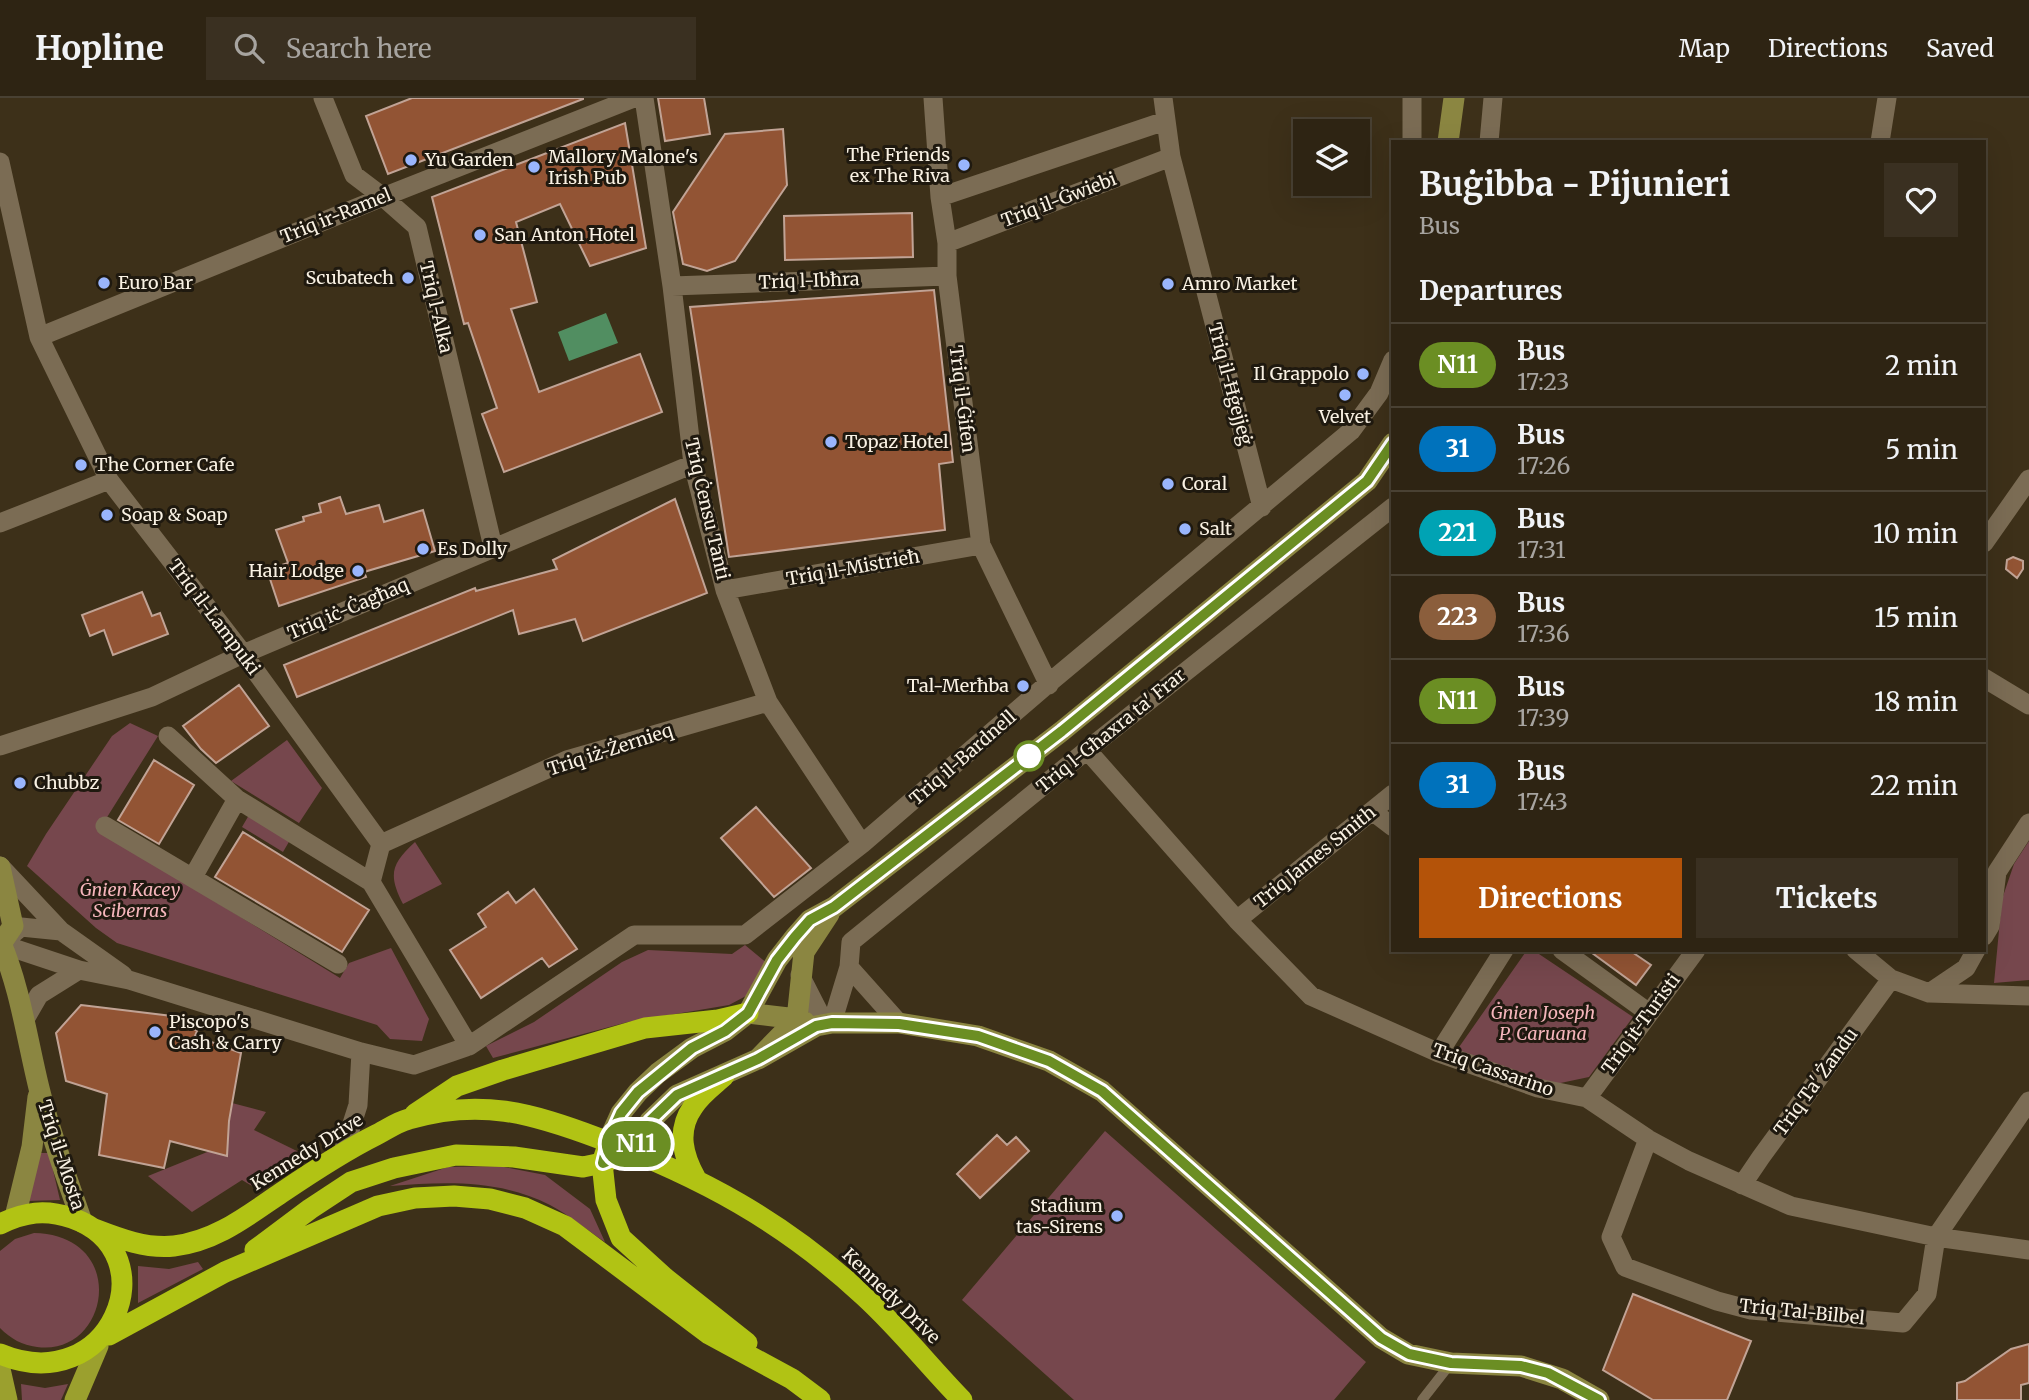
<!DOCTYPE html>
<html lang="en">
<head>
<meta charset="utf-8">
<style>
	body { margin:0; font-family:Merriweather,serif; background:#3a3021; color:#f1f3f6; height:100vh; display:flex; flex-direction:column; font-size:26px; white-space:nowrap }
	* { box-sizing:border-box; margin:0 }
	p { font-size:23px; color:#a7a4a0 }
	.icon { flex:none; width:38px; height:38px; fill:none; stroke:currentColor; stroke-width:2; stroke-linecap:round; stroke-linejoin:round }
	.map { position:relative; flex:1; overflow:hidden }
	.details { position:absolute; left:1391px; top:42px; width:595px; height:812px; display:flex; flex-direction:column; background:#2e2413; border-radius:0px; box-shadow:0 7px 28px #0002,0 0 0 2px #494133 }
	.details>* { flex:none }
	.badge { padding:0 14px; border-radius:23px; font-size:24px; line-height:46px }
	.controls { position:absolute; left:1293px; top:21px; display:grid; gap:14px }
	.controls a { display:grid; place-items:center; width:77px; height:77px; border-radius:0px; background:#2e2413; box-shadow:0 7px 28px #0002,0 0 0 2px #494133; font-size:35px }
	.map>.badge { position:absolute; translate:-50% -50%; box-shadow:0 0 0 4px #fff }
	h2 { padding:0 28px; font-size:26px; line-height:63px }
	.round { display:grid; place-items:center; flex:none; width:74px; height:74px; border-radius:0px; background:#3a3021 }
	.headline { display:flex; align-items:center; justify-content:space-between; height:119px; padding:0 28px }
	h1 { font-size:33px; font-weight:700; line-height:52px }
	.action { display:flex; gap:14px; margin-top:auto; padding:14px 28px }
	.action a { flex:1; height:80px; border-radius:0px; background:#b45309; color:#fff; font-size:28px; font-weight:700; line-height:80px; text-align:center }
	.action a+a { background:#3a3021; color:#f1f3f6 }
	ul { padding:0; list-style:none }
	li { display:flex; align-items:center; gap:21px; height:84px; padding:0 28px; border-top:2px solid #494133 }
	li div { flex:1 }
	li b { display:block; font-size:26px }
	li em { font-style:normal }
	li .badge { min-width:77px; font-weight:700; text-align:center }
	header { display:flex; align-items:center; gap:42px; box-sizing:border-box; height:98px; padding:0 35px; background:#2e2413; border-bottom:2px solid #494133 }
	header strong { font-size:33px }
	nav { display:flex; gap:38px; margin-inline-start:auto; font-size:24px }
	.search { width:490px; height:63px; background:#3a3021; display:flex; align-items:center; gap:18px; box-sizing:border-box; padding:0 24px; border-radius:0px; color:#a7a4a0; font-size:26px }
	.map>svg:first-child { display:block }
	.green { fill:#76474d }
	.water { fill:#518e61 }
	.building { fill:#925434; stroke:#c1a395; stroke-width:2 }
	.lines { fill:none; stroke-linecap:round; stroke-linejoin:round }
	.lane { stroke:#7b6c54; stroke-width:10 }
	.street { stroke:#7b6c54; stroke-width:19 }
	.secondary { stroke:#8b8641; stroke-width:21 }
	.primary { stroke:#9ba02e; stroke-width:21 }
	.highway { stroke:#b1c314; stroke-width:21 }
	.line-casing { stroke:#fff; stroke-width:16 }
	.line { stroke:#6b8e23; stroke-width:10 }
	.poi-dot { fill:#99b5fd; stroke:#1f190f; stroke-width:2.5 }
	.stop-dot { fill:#fff; stroke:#6b8e23; stroke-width:3.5 }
	.labels { text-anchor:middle; stroke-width:6; stroke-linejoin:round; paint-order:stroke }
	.poi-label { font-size:18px; fill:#f9f1e3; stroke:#1f190f; text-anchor:start }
	.street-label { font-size:18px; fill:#f9f1e3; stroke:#1f190f }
	.park-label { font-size:18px; font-style:italic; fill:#f5b5bb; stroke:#1f190f }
</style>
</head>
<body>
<header>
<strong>Hopline</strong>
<div class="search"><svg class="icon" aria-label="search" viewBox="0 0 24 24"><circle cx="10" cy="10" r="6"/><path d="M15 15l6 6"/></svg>Search here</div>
<nav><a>Map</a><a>Directions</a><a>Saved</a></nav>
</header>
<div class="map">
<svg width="2029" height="1302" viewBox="0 0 2029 1302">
	<rect width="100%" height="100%" fill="#3d3019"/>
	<!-- green -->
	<path class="green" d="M130,625L158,638L99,732L340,880L349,865L391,850L429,921L422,943L390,941L377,927L117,845L96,830L27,768L46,736L112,638Z
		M287,642L322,690L299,725L231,683Z
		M249,717L290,742L283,754L242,729Z
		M2029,743V882L1994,885L2002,801L2014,766Z
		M415,744L442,786L403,806C388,777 391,766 415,744Z
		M745,847L768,866L746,898L729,907L628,924L493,960L486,948L534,924L622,864L648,852L732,856Z
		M1527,852H1533L1633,919L1589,979L1551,987L1457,952Z
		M232,1005L266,1014L254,1032L301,1055L252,1088L242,1082L192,1114L148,1078L227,1046Z
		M1105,1033L1366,1264L1334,1302H1074L962,1202Z
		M38,1055H49L60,1102L26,1103Z
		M499,1068L545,1077L590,1111L605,1144C587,1132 569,1117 550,1107C498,1081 446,1084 390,1088L448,1069Z
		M34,1135C130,1137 110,1259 37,1249C22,1247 11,1241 0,1230V1153L15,1141Z
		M198,1164L203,1171L138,1205V1168L169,1171Z
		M21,1286L45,1290L68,1286L61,1302H22Z"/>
	<!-- water -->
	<path class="water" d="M606,215L618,245L569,263L558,234Z"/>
	<!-- building -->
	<path class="building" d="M412,0H583V1L388,76L366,18Z
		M658,0H704L710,36L665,43Z
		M625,25L646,150L590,168L560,106L516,124L537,204L511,211L539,294L640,256L662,314L504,374L482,316L497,310L468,225L464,226L432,99Z
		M783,31L787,87L735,163L707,173L683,166L673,114L725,36Z
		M912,115L913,159L785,162L784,118Z
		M934,192L953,364L939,366L945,432L729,459L690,209Z
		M340,399L346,416L379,407L384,424L423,412L435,453L364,474L366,479L279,508L267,472L288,465L276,432L304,423L303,419L321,414L319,406Z
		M675,401L707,495L583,543L575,521L519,536L513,512L297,599L284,567L475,490L476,493L557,471L553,462Z
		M2013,459L2023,463V471L2017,480L2006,471L2007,462Z
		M142,494L152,518L160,515L168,536L113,557L104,532L90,538L82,517Z
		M239,587L269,628L216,665L201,651L183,628Z
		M154,662L194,687L159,746L118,722Z
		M756,709L811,770L774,799L721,740Z
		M243,734L369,812L342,854L215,779Z
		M534,791L577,851L549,869L542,860L481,900L450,852L486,829L478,816L508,794L516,805Z
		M1588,852H1629L1651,867L1636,887Z
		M81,907L172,918L197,933L195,938L241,955L229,1023L227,1058L170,1043L164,1070L99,1057L107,996L66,983L56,935Z
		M997,1037L1007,1047L1016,1039L1029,1053L980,1100L957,1076Z
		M1633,1196L1751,1243L1727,1302H1653L1603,1272Z
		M2029,1246V1285L2021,1287V1302H1957V1285L1965,1283L2011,1251Z"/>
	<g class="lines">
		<!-- lane -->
		<path class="lane" d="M1422,1302L1451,1265"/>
		<!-- street -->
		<path class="street" d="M323,0L354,77L383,99L417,129L493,449
			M644,0L672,188L693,366L725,492L768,604L862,746
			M933,0L940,99L947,145V178L981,447L1049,587
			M1163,0L1171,59L1262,409
			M1412,44V0
			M1489,44L1493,0
			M1880,44L1887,0
			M0,64L39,239L109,382L238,549L381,746
			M940,99L1165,23
			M947,145L1171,59
			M672,188L947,178
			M39,239L383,99L634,0
			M0,425L109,382
			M1984,445L2029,381
			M725,492L981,447
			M1984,580L2029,607
			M168,638L237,701L371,784
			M0,648L152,599L243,556L693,366
			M1087,652L1237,822L1311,898L1439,955L1538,990L1587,1000L1648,1041L1689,1063L1791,1108L1936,1139L2029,1152
			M1372,713L1393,729
			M105,728L338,866
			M381,746L567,662L768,604
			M381,746L371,784L469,948
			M0,768L61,833L123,877
			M193,779L237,701
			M1237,822L1393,696
			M61,833L21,829L1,846L79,872
			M1984,838L1990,828L1997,774L2029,725
			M1562,852L1649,915
			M1856,852L1891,881L1929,895L2029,898
			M849,869L899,925
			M800,877L825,926
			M1929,895L1966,870L1976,852
			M24,923L39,897L79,872L129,882L361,954L414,967L469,948L634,837H745L862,746L1043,590L1351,333L1379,295L1393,262
			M832,925L849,869L851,844L1087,652L1393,409
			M1439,955L1504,852
			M1587,1000L1696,852
			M1648,1041L1611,1139L1625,1169L1717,1203L1751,1212L1903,1225L1927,1196L1936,1139L2029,1003
			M343,1054L358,1007L361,954
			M1742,1087L1761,1059L1891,881"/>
		<!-- secondary -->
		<path class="secondary" d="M1448,44L1454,0
			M0,769L13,828L1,846
			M0,843C20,889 27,941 39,990C50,1036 67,1080 82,1124
			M748,915L797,921L805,924
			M758,961L816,928L832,925H899L978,938L1049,963L1102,993L1381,1240L1408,1256L1451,1265L1521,1268L1562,1281L1599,1302
			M608,1044L621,1015L638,994L658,975L692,950L725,933L748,915L777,862L795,839L810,822L834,809L1062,633L1367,383L1393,345
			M633,1052L650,1023L677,997L758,961L797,921L804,854L829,816
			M15,1119L32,1049L38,999"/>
		<!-- primary -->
		<path class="primary" d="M0,1271L7,1302
			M75,1302L98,1248"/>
		<!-- highway -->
		<path class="highway" d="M415,1016L457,988L503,972L645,930L718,922L748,915
			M606,1053L602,1065L606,1102L621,1140L665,1180L747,1245
			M696,1081C683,1058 676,1033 693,1009C700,997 714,987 724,978
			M0,1126C25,1114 45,1111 72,1120C171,1155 110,1302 0,1256
			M92,1130C118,1140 145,1151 174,1148C216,1143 247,1118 281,1095C312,1074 342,1054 376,1037C386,1032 397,1024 409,1021C480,1000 531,1015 598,1040C701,1079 783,1123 864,1198C899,1230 929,1268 962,1302
			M255,1152L310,1111L351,1084L394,1070L456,1057L514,1059L583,1069L602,1065L633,1052
			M109,1237L225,1174L378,1108L415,1100L454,1098L490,1101L525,1110L565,1128L709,1236L792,1281L820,1302"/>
	</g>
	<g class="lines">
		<defs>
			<path id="line" d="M1393,345L1367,383L1062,633L834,809L810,822L795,839L777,862L748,915L725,933L692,950L638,994L621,1015L608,1044L603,1065L633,1052L650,1023L677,997L758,961L816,928L832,925L899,926L978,938L1049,963L1102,993L1381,1240L1409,1256L1451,1265L1521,1268L1548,1275L1599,1302"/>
		</defs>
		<!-- line casing -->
		<use href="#line" class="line-casing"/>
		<!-- line -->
		<use href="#line" class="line"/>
	</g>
	<!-- markers -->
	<g class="poi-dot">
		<circle cx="411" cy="62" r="7"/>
		<circle cx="964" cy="67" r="7"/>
		<circle cx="534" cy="69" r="7"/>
		<circle cx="480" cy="137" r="7"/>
		<circle cx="408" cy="180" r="7"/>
		<circle cx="104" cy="185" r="7"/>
		<circle cx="1168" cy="186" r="7"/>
		<circle cx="1363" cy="276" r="7"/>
		<circle cx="1345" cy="297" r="7"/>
		<circle cx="831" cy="344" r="7"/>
		<circle cx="81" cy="367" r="7"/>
		<circle cx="1168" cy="386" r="7"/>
		<circle cx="107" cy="417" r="7"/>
		<circle cx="1185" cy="431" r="7"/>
		<circle cx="423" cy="451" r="7"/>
		<circle cx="358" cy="473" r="7"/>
		<circle cx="1023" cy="588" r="7"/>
		<circle cx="20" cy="685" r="7"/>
		<circle cx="155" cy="934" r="7"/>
		<circle cx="1117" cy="1118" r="7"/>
	</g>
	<circle class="stop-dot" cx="1029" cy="658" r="14"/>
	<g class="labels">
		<!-- poi labels -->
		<g class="poi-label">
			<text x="950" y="63" text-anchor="end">The Friends<tspan x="950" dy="21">ex The Riva</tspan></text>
			<text x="548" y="65">Mallory Malone's<tspan x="548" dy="21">Irish Pub</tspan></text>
			<text x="425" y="68">Yu Garden</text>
			<text x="494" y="143">San Anton Hotel</text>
			<text x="394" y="186" text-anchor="end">Scubatech</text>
			<text x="118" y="191">Euro Bar</text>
			<text x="1182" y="192">Amro Market</text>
			<text x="1349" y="282" text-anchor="end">Il Grappolo</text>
			<text x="1345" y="325" text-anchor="middle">Velvet</text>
			<text x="845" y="350">Topaz Hotel</text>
			<text x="95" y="373">The Corner Cafe</text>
			<text x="1182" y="392">Coral</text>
			<text x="121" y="423">Soap &amp; Soap</text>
			<text x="1199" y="437">Salt</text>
			<text x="437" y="457">Es Dolly</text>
			<text x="344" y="479" text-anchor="end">Hair Lodge</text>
			<text x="1009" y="594" text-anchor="end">Tal-Merħba</text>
			<text x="34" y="691">Chubbz</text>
			<text x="169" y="930">Piscopo's<tspan x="169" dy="21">Cash &amp; Carry</tspan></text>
			<text x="1103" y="1114" text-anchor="end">Stadium<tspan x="1103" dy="21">tas-Sirens</tspan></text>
		</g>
		<!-- street labels -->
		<g class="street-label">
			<text transform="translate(1059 102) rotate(-21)" y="6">Triq il-Ġwiebi</text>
			<text transform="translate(336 118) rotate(-22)" y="6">Triq ir-Ramel</text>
			<text transform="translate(809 183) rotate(-2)" y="6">Triq l-Ibħra</text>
			<text transform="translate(436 209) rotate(77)" y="6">Triq l-Alka</text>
			<text transform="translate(1230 286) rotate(75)" y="6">Triq il-Ħġejjeġ</text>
			<text transform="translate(962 301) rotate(83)" y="6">Triq il-Ġifen</text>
			<text transform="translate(707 411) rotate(77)" y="6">Triq Ċensu Tanti</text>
			<text transform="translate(853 470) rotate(-10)" y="6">Triq il-Mistrieħ</text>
			<text transform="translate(348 511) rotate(-23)" y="6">Triq iċ-Ċagħaq</text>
			<text transform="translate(214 519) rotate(53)" y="6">Triq il-Lampuki</text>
			<text transform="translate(1111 633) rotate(-39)" y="6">Triq l-Għaxra ta' Frar</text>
			<text transform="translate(610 652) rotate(-18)" y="6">Triq iż-Żernieq</text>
			<text transform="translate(963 660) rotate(-41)" y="6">Triq il-Bardnell</text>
			<text transform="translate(1315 759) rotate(-39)" y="6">Triq James Smith</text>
			<text transform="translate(1641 926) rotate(-54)" y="6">Triq it-Turisti</text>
			<text transform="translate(1493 972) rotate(19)" y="6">Triq Cassarino</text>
			<text transform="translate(1816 984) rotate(-54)" y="6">Triq Ta' Żandu</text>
			<text transform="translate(307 1054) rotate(-32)" y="6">Kennedy Drive</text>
			<text transform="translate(61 1057) rotate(72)" y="6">Triq il-Mosta</text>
			<text transform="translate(891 1198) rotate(44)" y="6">Kennedy Drive</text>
			<text transform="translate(1802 1214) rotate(6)" y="6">Triq Tal-Bilbel</text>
		</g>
		<!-- park labels -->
		<g class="park-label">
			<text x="130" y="798">Ġnien Kacey<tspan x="130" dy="21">Sciberras</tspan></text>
			<text x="1543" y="921">Ġnien Joseph<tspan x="1543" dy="21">P. Caruana</tspan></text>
		</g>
	</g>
</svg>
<div class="controls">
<a><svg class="icon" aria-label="layers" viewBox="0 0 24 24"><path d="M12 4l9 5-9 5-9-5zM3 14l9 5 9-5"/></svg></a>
</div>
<b class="badge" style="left:636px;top:1046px;background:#6b8e23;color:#fff">N11</b>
<section class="details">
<div class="headline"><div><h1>Buġibba - Pijunieri</h1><p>Bus</p></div><a class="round"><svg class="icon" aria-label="heart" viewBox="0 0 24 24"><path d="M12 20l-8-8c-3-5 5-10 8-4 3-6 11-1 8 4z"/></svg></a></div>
<h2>Departures</h2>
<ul>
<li><span class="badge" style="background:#6b8e23;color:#fff">N11</span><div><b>Bus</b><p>17:23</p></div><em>2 min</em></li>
<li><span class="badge" style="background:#0072bc;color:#fff">31</span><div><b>Bus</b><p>17:26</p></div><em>5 min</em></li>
<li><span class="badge" style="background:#00a3b4;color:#fff">221</span><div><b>Bus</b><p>17:31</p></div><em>10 min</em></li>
<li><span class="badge" style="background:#8b5e3c;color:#fff">223</span><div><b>Bus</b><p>17:36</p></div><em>15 min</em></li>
<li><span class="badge" style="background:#6b8e23;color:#fff">N11</span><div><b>Bus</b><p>17:39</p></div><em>18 min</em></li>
<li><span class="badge" style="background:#0072bc;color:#fff">31</span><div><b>Bus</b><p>17:43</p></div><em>22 min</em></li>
</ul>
<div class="action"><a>Directions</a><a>Tickets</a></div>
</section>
</div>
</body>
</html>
